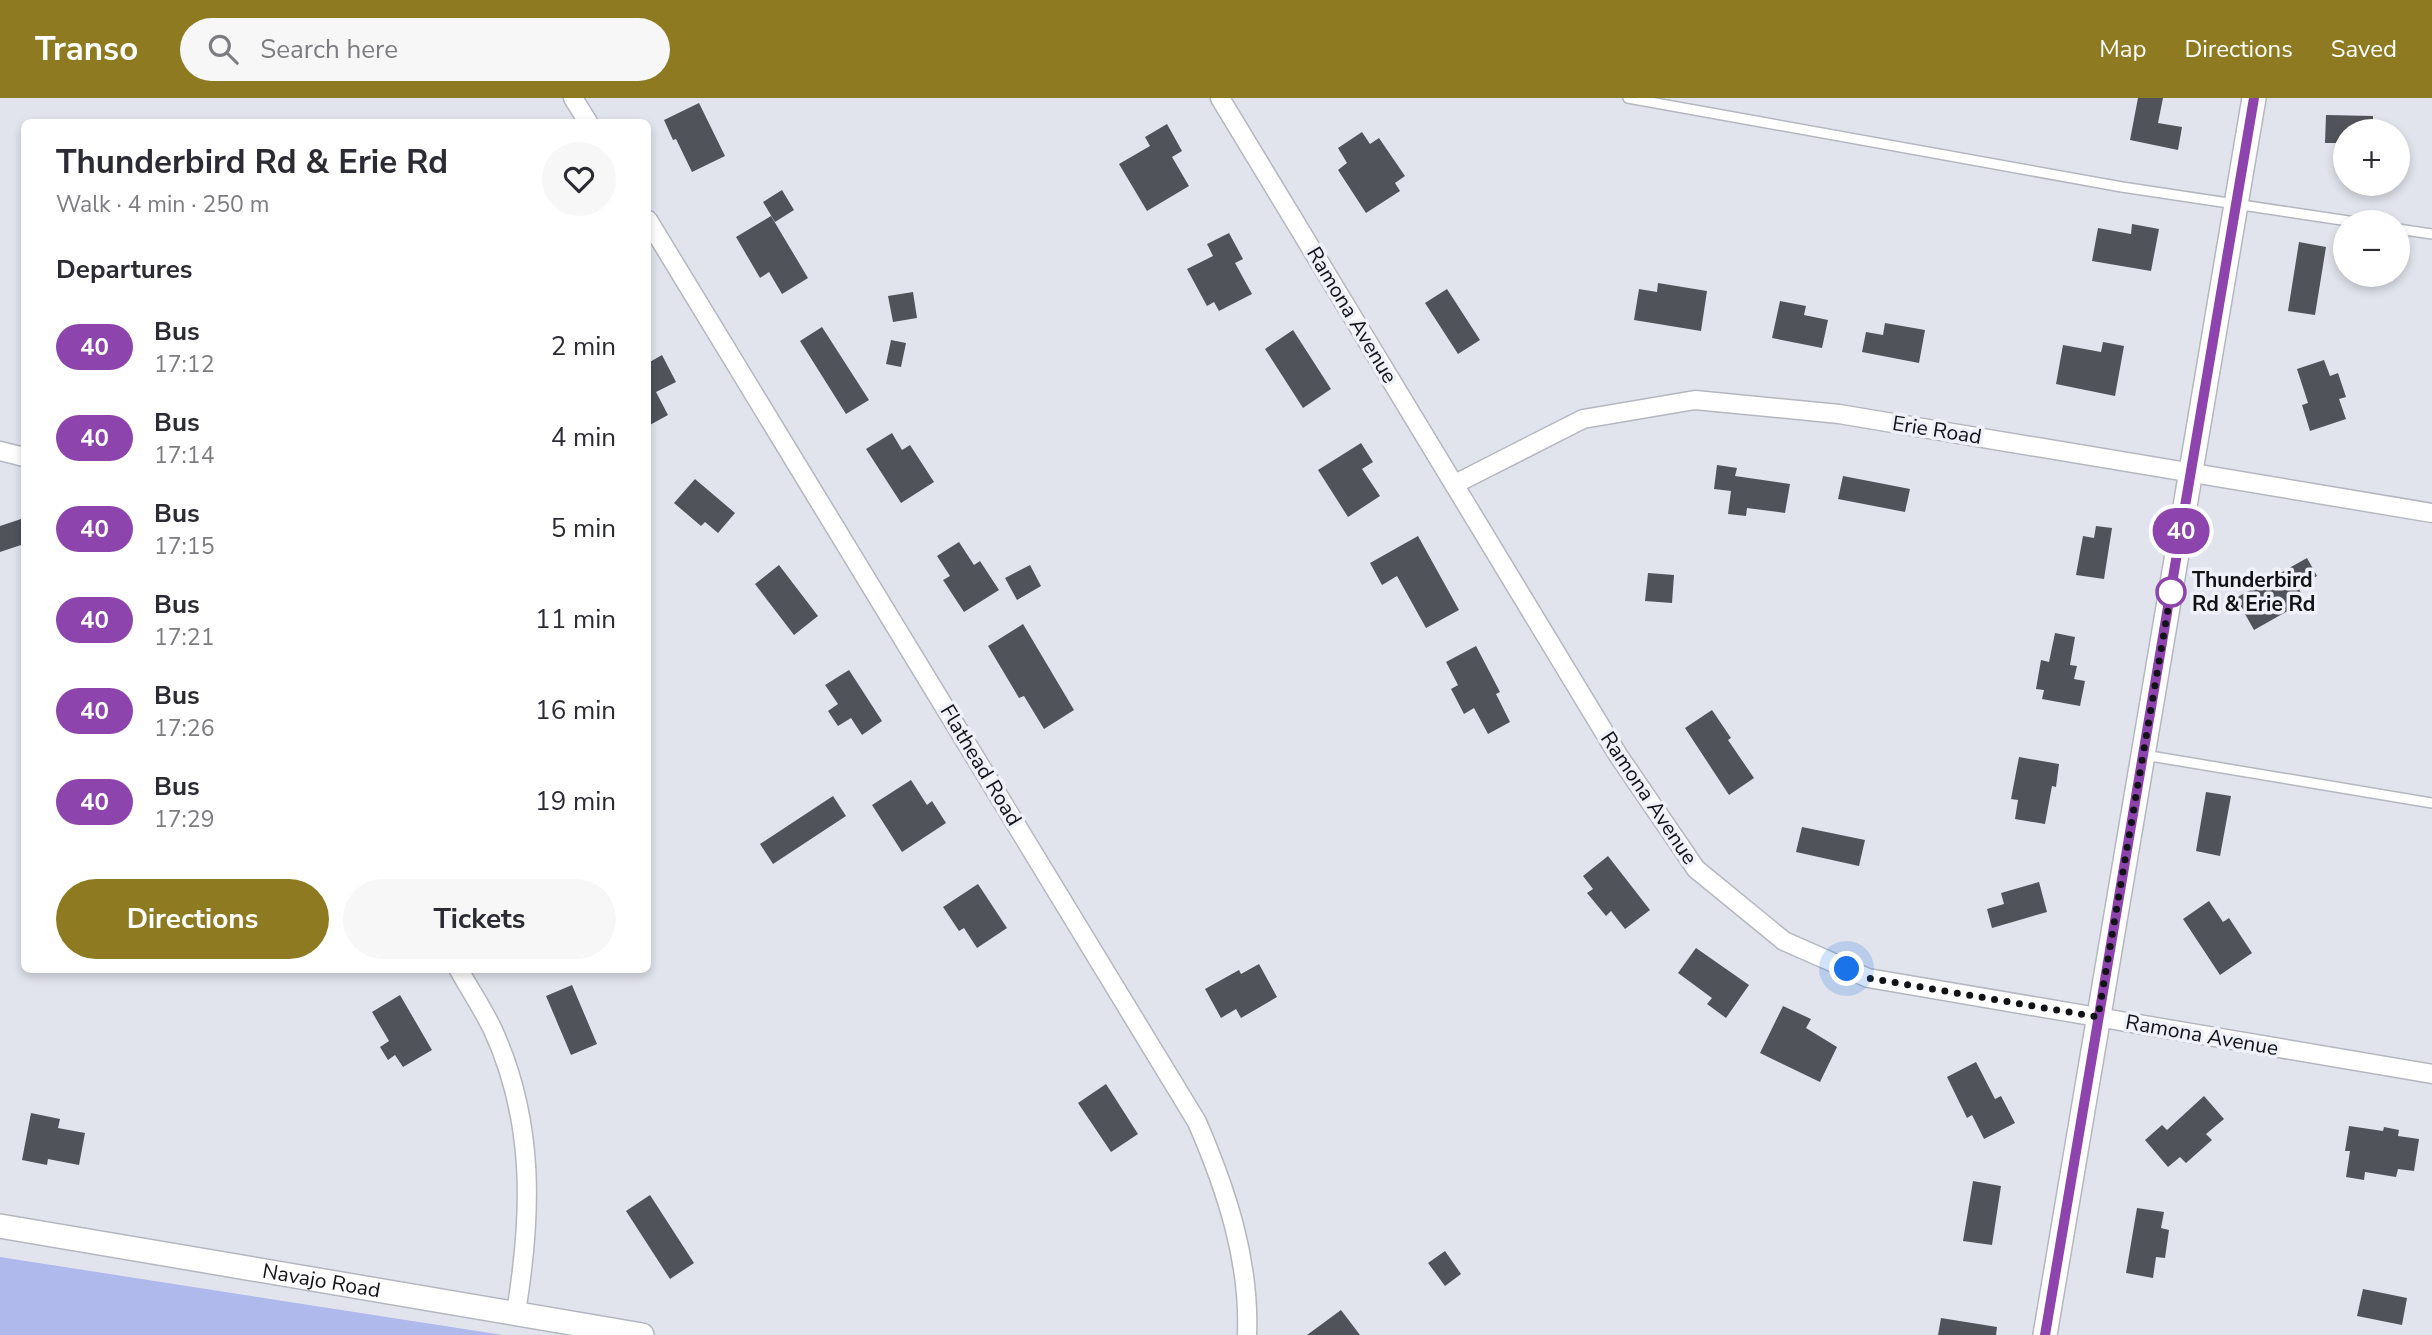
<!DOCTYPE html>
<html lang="en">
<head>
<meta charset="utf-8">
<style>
	body { margin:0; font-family:"Nunito Sans",sans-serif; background:#f7f7f7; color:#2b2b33; height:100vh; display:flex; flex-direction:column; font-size:26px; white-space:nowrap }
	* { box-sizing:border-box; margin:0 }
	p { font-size:23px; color:#7c7c81 }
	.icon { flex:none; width:38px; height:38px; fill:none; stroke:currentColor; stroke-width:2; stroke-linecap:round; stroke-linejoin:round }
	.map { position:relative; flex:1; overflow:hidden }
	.side { position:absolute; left:21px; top:21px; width:630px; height:854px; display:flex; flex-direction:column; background:#fff; border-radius:10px; box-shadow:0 4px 10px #0003 }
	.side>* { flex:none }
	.badge { padding:0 14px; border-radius:23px; font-size:24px; line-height:46px }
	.controls { position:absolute; left:2333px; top:21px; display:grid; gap:14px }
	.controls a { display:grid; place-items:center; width:77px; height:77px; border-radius:50%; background:#fff; box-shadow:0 4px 10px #0003; font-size:35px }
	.you { position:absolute; width:35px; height:35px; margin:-18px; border:5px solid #fff; border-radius:50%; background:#1a73e8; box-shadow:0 0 0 10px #1a73e833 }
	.map>.badge { position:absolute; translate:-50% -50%; box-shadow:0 0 0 4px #fff }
	h2 { padding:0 35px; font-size:26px; line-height:63px }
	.round { display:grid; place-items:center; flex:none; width:74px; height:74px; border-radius:37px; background:#f7f7f7 }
	.summary { display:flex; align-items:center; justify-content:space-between; height:119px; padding:0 35px }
	h1 { font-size:33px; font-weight:700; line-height:52px }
	.action { display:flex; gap:14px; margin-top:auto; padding:14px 35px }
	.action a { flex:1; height:80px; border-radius:42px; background:#8e7b21; color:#fff; font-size:28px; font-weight:700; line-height:80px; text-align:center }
	.action a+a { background:#f7f7f7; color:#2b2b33 }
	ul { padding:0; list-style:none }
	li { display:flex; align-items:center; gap:21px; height:91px; padding:0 35px }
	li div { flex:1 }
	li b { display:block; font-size:26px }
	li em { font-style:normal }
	li .badge { min-width:77px; font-weight:700; text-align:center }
	header { display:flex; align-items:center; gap:42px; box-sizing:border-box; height:98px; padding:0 35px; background:#8e7b21; color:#fff }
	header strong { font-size:33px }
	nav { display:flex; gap:38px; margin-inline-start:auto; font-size:24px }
	.search { width:490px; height:63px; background:#f7f7f7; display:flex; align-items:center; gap:18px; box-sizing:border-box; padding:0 24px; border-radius:38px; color:#7c7c81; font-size:26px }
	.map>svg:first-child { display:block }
	.green { fill:#b0b9ec }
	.building { fill:#51535a }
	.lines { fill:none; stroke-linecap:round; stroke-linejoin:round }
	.lane-casing { stroke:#b5b7c0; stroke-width:12 }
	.street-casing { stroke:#b5b7c0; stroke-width:21 }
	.secondary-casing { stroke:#b5b7c0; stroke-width:26 }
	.lane { stroke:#fff; stroke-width:9 }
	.street { stroke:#fff; stroke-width:18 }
	.secondary { stroke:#fff; stroke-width:23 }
	.line-casing { stroke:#fff; stroke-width:16 }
	.line { stroke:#8e44ad; stroke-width:10 }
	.walk { stroke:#121316; stroke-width:7; stroke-dasharray:0 12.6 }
	.stop-dot { fill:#fff; stroke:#8e44ad; stroke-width:3.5 }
	.labels { text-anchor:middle; stroke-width:7; stroke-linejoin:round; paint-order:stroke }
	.street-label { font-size:21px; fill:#121316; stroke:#eff1fa }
	.stop-label { font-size:21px; font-weight:bold; fill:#121316; stroke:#eff1fa; text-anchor:start }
</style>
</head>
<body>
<header>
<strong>Transo</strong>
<div class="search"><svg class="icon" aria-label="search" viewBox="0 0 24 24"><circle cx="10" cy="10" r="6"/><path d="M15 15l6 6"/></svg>Search here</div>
<nav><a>Map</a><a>Directions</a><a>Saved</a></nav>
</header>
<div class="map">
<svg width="2432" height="1237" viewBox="0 0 2432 1237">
	<rect width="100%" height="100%" fill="#e2e4ed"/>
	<!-- green -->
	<path class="green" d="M0,1159L503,1237H0Z"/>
	<!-- building -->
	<path class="building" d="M2138,0H2163L2158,25L2182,29L2178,52L2130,42Z
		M699,5L725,58L692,74L676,41L673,42L664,22Z
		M2326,17L2373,18V33H2345V45H2325Z
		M1167,26L1182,53L1172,59L1189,88L1147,113L1119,66L1150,48L1145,39Z
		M1362,34L1370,46L1379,40L1405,78L1395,85L1400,93L1366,115L1338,72L1347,65L1338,50Z
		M782,92L794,112L775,124L763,104Z
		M771,118L808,180L782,196L769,174L760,180L736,139Z
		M2132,126L2159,131L2151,173L2092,163L2098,130L2131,136Z
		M1229,135L1243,161L1235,165L1252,196L1219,213L1214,204L1207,208L1187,171L1213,158L1207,146Z
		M2299,144L2326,149L2315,217L2288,213Z
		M1658,185L1707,193L1701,233L1634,222L1639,191L1657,194Z
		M1447,191L1480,242L1458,256L1425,205Z
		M913,194L917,220L893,224L888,198Z
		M1780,203L1806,208L1804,217L1828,222L1822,250L1772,240Z
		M1885,225L1925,232L1919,265L1862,254L1866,234L1883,237Z
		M822,229L869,302L846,316L800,243Z
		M1293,232L1331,291L1303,310L1265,251Z
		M891,242L906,245L901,269L886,266Z
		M2103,244L2124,248L2115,298L2056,286L2063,247L2101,254Z
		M662,257L676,284L656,294L668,317L648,328V265Z
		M2324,262L2330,278L2338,275L2346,299L2339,301L2346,321L2310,333L2302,307L2308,305L2297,271Z
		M892,335L902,352L910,347L934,384L901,405L866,351Z
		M1361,345L1373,364L1362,371L1380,398L1348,419L1318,372Z
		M1717,367L1737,370L1735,378L1790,386L1785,415L1747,410L1746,418L1728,416L1731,393L1714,391Z
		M1843,378L1910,391L1905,414L1838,401Z
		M695,381L735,415L718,435L705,424L701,428L674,405Z
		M24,420V446L0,454V428Z
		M2096,428L2112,430L2104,481L2076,477L2083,438L2094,440Z
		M1418,438L1459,512L1426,530L1397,478L1382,487L1370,465Z
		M959,444L974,467L980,463L999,492L964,514L943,482L950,478L937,458Z
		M2307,460L2317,478L2298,489L2305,503L2254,532L2236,500Z
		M779,467L818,518L794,537L755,486Z
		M1030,467L1041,488L1017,502L1005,480Z
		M1648,475L1674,477L1672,505L1645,503Z
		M1023,526L1074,612L1044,631L1024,598L1019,600L988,548Z
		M2055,535L2075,539L2070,567L2077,568L2074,581L2085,583L2080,608L2042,601L2044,592L2036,591L2041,562L2049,564Z
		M1476,548L1500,594L1496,596L1510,624L1488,636L1474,610L1464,616L1451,591L1458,587L1446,564Z
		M849,572L882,623L862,637L851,620L838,628L828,613L838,606L825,587Z
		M1712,612L1731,640L1728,642L1754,680L1729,697L1685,630Z
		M2019,659L2059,666L2056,689L2052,688L2045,726L2015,721L2018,702L2011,701Z
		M911,682L927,707L932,703L946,725L902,754L872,707Z
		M2206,694L2231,698L2220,758L2196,753Z
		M833,698L846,718L773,766L760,746Z
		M1802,729L1865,742L1859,768L1796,754Z
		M1608,758L1650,812L1625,831L1611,813L1606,818L1587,795L1593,791L1583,778Z
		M2039,784L2047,814L1992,830L1987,811L2004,806L2001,795Z
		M978,786L1007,830L977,850L964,830L959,833L943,809Z
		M2209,803L2223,824L2229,820L2252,855L2220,877L2183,821Z
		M1696,850L1749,887L1726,920L1707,906L1712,900L1678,875Z
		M1259,866L1277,899L1241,920L1236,911L1221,920L1205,891L1239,872L1241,876Z
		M572,887L597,946L571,957L546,898Z
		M400,897L432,952L403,969L395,957L388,962L380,949L389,943L372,914Z
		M1783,908L1811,921L1806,930L1837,949L1820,984L1760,955Z
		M1976,964L1995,1001L2001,998L2015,1025L1984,1041L1972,1017L1967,1020L1947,979Z
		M1106,986L1138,1036L1111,1054L1078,1005Z
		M2204,998L2224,1021L2206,1036L2212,1042L2186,1065L2180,1059L2168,1069L2145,1042L2162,1027L2167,1032Z
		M31,1015L60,1021L58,1030L85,1035L79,1067L48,1061L47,1067L22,1062Z
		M2349,1028L2383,1033L2384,1029L2399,1032L2398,1038L2419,1041L2414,1073L2398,1071L2396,1079L2365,1074L2364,1082L2346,1079L2350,1053H2345Z
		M1973,1083L2001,1088L1992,1147L1963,1143Z
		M650,1097L694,1165L670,1181L626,1113Z
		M2137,1110L2164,1114L2161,1130L2169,1132L2165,1160L2156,1159L2153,1180L2126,1175Z
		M1445,1153L1461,1176L1445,1188L1428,1165Z
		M2363,1191L2407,1200L2402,1227L2357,1218Z
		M1341,1212L1360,1237H1307Z
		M1941,1220L1997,1229L1996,1237H1938Z"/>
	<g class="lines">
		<defs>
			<path id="lane" d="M1628,0L2122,89L2355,124
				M2398,131L2432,136
				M2144,657L2432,705"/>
			<path id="street" d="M573,0L588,24
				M1220,0L1618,657L1696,771L1784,843L1868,880L2432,976
				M648,122L1197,1024C1226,1091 1250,1162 1247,1237
				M0,353L24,359
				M1455,386L1583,321L1695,302L1839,316L2432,415
				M459,872C470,892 483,911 493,932C535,1024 532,1117 516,1214"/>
			<g id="secondary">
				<path id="s1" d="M0,1128L642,1237"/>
				<path d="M2045,1237L2254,0"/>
			</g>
		</defs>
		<!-- lane casing -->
		<use href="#lane" class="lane-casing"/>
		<!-- street casing -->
		<use href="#street" class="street-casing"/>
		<!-- secondary casing -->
		<use href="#secondary" class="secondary-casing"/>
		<!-- lane -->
		<use href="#lane" class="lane"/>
		<!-- street -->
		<use href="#street" class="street"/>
		<!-- secondary -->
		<use href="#secondary" class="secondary"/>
	</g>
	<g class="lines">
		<defs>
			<path id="line" d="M2045,1237L2254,0"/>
		</defs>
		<!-- line casing -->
		<use href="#line" class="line-casing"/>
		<!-- line -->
		<use href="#line" class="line"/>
		<!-- walk -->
		<path class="walk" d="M1847,871L1868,880L2098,919L2171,494"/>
	</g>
	<!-- markers -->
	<circle class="stop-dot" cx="2171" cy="494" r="14"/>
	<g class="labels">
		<!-- street labels -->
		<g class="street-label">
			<text transform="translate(1352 217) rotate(59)" y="7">Ramona Avenue</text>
			<text transform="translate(1937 332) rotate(9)" y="7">Erie Road</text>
			<text transform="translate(981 667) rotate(59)" y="7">Flathead Road</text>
			<text transform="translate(1649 700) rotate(56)" y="7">Ramona Avenue</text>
			<text transform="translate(2202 937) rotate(10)" y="7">Ramona Avenue</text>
			<text dy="7" stroke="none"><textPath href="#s1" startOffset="326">Navajo Road</textPath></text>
		</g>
		<!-- stop labels -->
		<g class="stop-label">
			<text x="2192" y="489">Thunderbird<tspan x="2192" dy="24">Rd &amp; Erie Rd</tspan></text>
		</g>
	</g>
</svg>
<div class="controls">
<a>+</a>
<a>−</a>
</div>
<div class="you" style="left:1847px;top:871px"></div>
<b class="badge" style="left:2181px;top:433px;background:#8e44ad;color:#fff">40</b>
<section class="side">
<div class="summary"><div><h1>Thunderbird Rd &amp; Erie Rd</h1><p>Walk · 4 min · 250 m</p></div><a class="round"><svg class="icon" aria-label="heart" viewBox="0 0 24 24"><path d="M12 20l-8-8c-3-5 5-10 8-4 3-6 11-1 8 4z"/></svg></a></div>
<h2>Departures</h2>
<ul>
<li><span class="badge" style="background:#8e44ad;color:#fff">40</span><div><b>Bus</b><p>17:12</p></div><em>2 min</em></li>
<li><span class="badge" style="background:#8e44ad;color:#fff">40</span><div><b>Bus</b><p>17:14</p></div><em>4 min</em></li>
<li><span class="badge" style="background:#8e44ad;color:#fff">40</span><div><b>Bus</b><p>17:15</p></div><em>5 min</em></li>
<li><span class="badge" style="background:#8e44ad;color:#fff">40</span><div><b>Bus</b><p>17:21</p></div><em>11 min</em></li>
<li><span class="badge" style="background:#8e44ad;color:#fff">40</span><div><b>Bus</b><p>17:26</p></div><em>16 min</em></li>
<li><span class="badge" style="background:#8e44ad;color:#fff">40</span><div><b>Bus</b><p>17:29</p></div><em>19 min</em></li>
</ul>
<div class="action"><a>Directions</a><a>Tickets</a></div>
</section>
</div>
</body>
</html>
